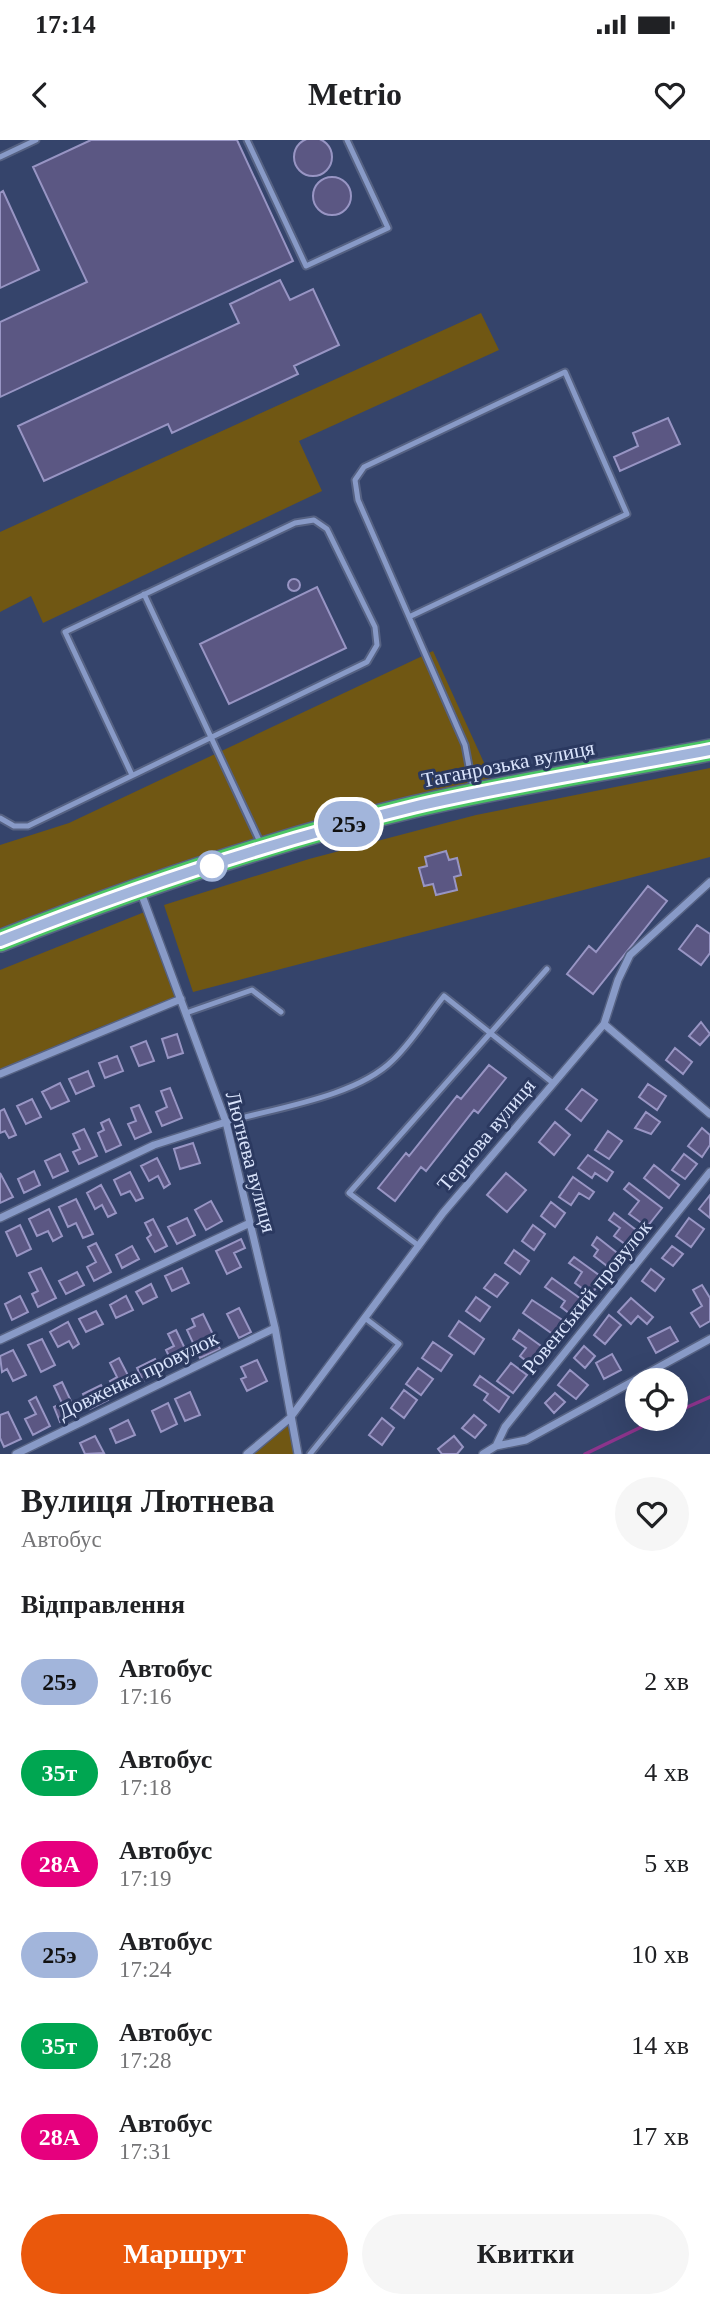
<!DOCTYPE html>
<html lang="uk">
<head>
<meta charset="utf-8">
<style>
	body { margin:0; font-family:"Times New Roman",serif; background:#f6f6f6; color:#202124; height:100vh; display:flex; flex-direction:column; font-size:26px; white-space:nowrap }
	* { box-sizing:border-box; margin:0 }
	p { font-size:23px; color:#757577 }
	.icon { flex:none; width:38px; height:38px; fill:none; stroke:currentColor; stroke-width:2; stroke-linecap:round; stroke-linejoin:round }
	.map { position:relative; height:1314px; overflow:hidden }
	.drawer { display:flex; flex-direction:column; background:#fff; flex:1 }
	.drawer>* { flex:none }
	.badge { padding:0 14px; border-radius:23px; font-size:24px; line-height:46px }
	.buttons { position:absolute; left:625px; top:1228px; display:grid; gap:14px }
	.buttons a { display:grid; place-items:center; width:63px; height:63px; border-radius:50%; background:#fff; box-shadow:0 7px 28px #0002; font-size:35px }
	.map>.badge { position:absolute; translate:-50% -50%; box-shadow:0 0 0 4px #fff }
	h2 { padding:0 21px; font-size:26px; line-height:63px }
	.round { display:grid; place-items:center; flex:none; width:74px; height:74px; border-radius:37px; background:#f6f6f6 }
	.overview { display:flex; align-items:center; justify-content:space-between; height:119px; padding:0 21px }
	h1 { font-size:33px; font-weight:600; line-height:52px }
	.primary-button { display:flex; gap:14px; margin-top:auto; padding:14px 21px }
	.primary-button a { flex:1; height:80px; border-radius:42px; background:#ea580c; color:#fff; font-size:28px; font-weight:600; line-height:80px; text-align:center }
	.primary-button a+a { background:#f6f6f6; color:#202124 }
	ul { padding:0; list-style:none }
	li { display:flex; align-items:center; gap:21px; height:91px; padding:0 21px }
	li div { flex:1 }
	li b { display:block; font-size:26px }
	li em { font-style:normal }
	li .badge { min-width:77px; font-weight:700; text-align:center }
	.status { display:flex; justify-content:space-between; align-items:center; height:49px; padding:0 35px; background:#fff; direction:ltr }
	.status svg { height:19px; fill:currentColor }
	header { display:flex; justify-content:space-between; align-items:center; height:91px; padding:0 21px; background:#fff; font-size:32px; font-weight:600 }
	.map>svg:first-child { display:block }
	.green { fill:#705713 }
	.lines { fill:none; stroke-linecap:round; stroke-linejoin:round }
	.stream { stroke:#8c348c; stroke-width:3.5 }
	.building { fill:#5b5783; stroke:#9895c4; stroke-width:2 }
	.lane-casing { stroke:#566283; stroke-width:9 }
	.street-casing { stroke:#566283; stroke-width:10 }
	.highway-casing { stroke:#566283; stroke-width:24 }
	.lane { stroke:#889ac7; stroke-width:5 }
	.street { stroke:#889ac7; stroke-width:7 }
	.highway { stroke:#4bc565; stroke-width:21 }
	.line-casing { stroke:#fff; stroke-width:16 }
	.line { stroke:#a2b5db; stroke-width:10 }
	.stop-dot { fill:#fff; stroke:#a2b5db; stroke-width:3.5 }
	.labels { text-anchor:middle; stroke-width:6; stroke-linejoin:round; paint-order:stroke }
	.street-label { font-size:21px; fill:#dae4fc; stroke:#2b3960 }
</style>
</head>
<body>
<div class="status"><b>17:14</b><svg viewBox="0 0 49 12"><path d="M0 12V9h3v3zM5 12V6h3v6zM10 12V3h3v9zM15 12V0h3v12zM26 1h20v11H26zM47 4h2v5h-2z"/></svg></div>
<header><svg class="icon" aria-label="back" viewBox="0 0 24 24"><path d="M15 5l-7 7 7 7"/></svg>Metrio<svg class="icon" aria-label="heart" viewBox="0 0 24 24"><path d="M12 20l-8-8c-3-5 5-10 8-4 3-6 11-1 8 4z"/></svg></header>
<div class="map">
<svg width="710" height="1314" viewBox="0 0 710 1314">
	<rect width="100%" height="100%" fill="#35446b"/>
	<!-- green -->
	<path class="green" d="M481,173L499,210L299,301L322,351L43,483L31,456L0,472V392Z
		M433,511L491,638L300,687L144,735L0,793V705L69,683Z
		M710,628V717L193,852L164,765L309,719L476,675Z
		M147,771L177,858L82,894L0,931V830Z
		M292,1282L300,1314H254Z"/>
	<g class="lines">
		<!-- stream -->
		<path class="stream" d="M676,1272L710,1257
			M585,1314L658,1279"/>
	</g>
	<!-- building -->
	<path class="building" d="M294 17a19 19 0 1 1 38 0a19 19 0 1 1-38 0Z
		M91,0H237L293,121L0,257V182L87,142L33,27Z
		M313 56a19 19 0 1 1 38 0a19 19 0 1 1-38 0Z
		M3,51L39,130L0,148V53Z
		M280,140L290,160L313,149L339,205L294,226L298,234L172,293L168,284L44,341L18,286L239,183L230,164Z
		M668,278L680,304L620,331L614,317L638,306L633,293Z
		M288 445a6 6 0 1 1 12 0a6 6 0 1 1-12 0Z
		M317,447L346,508L229,564L200,504Z
		M446,711L449,720L457,718L461,735L454,737L457,750L436,755L433,744L424,746L419,728L427,726L425,717Z
		M648,746L667,761L593,854L567,834L589,806L596,812Z
		M697,785L710,794V813L701,825L679,809Z
		M701,882L710,894L700,905L689,896Z
		M177,894L183,913L168,918L162,899Z
		M146,901L154,921L139,926L131,907Z
		M675,908L692,922L683,934L666,920Z
		M117,916L123,931L105,938L99,923Z
		M489,925L506,938L478,973L474,970L426,1031L421,1027L395,1061L378,1048L406,1013L409,1016L457,956L461,959Z
		M88,931L94,946L76,954L69,939Z
		M60,943L69,961L51,969L42,952Z
		M648,944L666,956L657,970L639,957Z
		M170,948L182,978L162,986L156,972L167,967L161,951Z
		M582,949L597,960L581,981L566,969Z
		M32,959L41,977L26,984L17,966Z
		M139,965L151,992L135,999L128,984L136,981L131,968Z
		M4,969L16,995L9,998L5,991L0,993V971Z
		M646,972L660,982L651,994L635,988Z
		M109,979L121,1005L106,1012L98,993L104,990L101,983Z
		M555,982L570,995L554,1015L539,1002Z
		M702,988L710,995V1005L702,1017L688,1006Z
		M84,989L97,1016L79,1024L73,1012L80,1009L73,994Z
		M608,991L622,1001L609,1019L595,1010Z
		M193,1003L200,1023L180,1029L174,1009Z
		M60,1014L68,1031L53,1038L45,1021Z
		M684,1014L697,1024L685,1039L672,1030Z
		M588,1015L613,1032L607,1041L595,1033L592,1038L578,1028Z
		M157,1018L170,1044L164,1048L158,1036L149,1041L141,1026Z
		M654,1025L679,1045L669,1058L644,1038Z
		M34,1031L40,1045L24,1053L18,1039Z
		M130,1032L143,1058L136,1061L130,1051L121,1055L114,1040Z
		M0,1033L13,1057L0,1063Z
		M506,1033L526,1050L507,1072L487,1055Z
		M573,1037L594,1052L589,1059L579,1053L571,1065L559,1057Z
		M629,1043L662,1068L647,1087L629,1074L639,1061L624,1049Z
		M101,1045L116,1073L108,1077L102,1065L95,1069L87,1053Z
		M710,1055V1078L699,1069Z
		M76,1059L93,1094L83,1098L76,1083L68,1087L59,1067Z
		M211,1061L222,1081L206,1090L195,1070Z
		M551,1062L565,1073L555,1087L541,1076Z
		M49,1069L62,1096L53,1101L48,1091L37,1096L29,1079Z
		M614,1073L640,1093L629,1107L614,1096L620,1088L609,1080Z
		M187,1078L195,1095L177,1104L168,1087Z
		M689,1078L704,1089L691,1107L676,1096Z
		M153,1079L167,1106L155,1112L147,1098L151,1095L145,1083Z
		M20,1085L31,1109L17,1116L6,1092Z
		M533,1085L545,1094L534,1110L522,1101Z
		M597,1097L621,1116L611,1129L594,1116L598,1110L592,1105Z
		M241,1099L245,1108L234,1113L241,1127L227,1134L216,1111Z
		M96,1103L111,1132L94,1141L87,1127L96,1122L88,1107Z
		M132,1106L139,1119L122,1128L116,1115Z
		M672,1106L683,1114L673,1126L662,1118Z
		M514,1110L529,1121L520,1134L505,1123Z
		M574,1117L603,1138L591,1155L575,1143L582,1132L569,1123Z
		M41,1128L56,1158L38,1167L32,1154L38,1151L29,1133Z
		M182,1128L189,1143L172,1151L165,1136Z
		M651,1129L664,1139L655,1151L642,1141Z
		M77,1132L84,1145L66,1154L59,1141Z
		M495,1134L508,1143L497,1157L484,1148Z
		M552,1138L585,1162L574,1177L561,1167L565,1161L545,1147Z
		M151,1144L157,1157L143,1164L136,1152Z
		M702,1145L710,1158V1181L700,1187L691,1173L702,1166L693,1150Z
		M20,1156L28,1172L12,1180L5,1164Z
		M126,1156L133,1170L116,1178L110,1165Z
		M476,1157L490,1167L480,1181L466,1171Z
		M631,1158L653,1177L647,1184L638,1176L631,1184L618,1172Z
		M532,1160L567,1183L557,1197L523,1173Z
		M239,1168L251,1192L239,1198L227,1174Z
		M96,1171L103,1184L86,1192L79,1179Z
		M203,1174L220,1209L200,1218L187,1190L195,1186L192,1179Z
		M609,1175L621,1185L605,1204L594,1195Z
		M459,1181L484,1199L474,1214L449,1196Z
		M68,1182L79,1204L73,1208L69,1201L58,1207L50,1192Z
		M670,1187L678,1201L656,1213L648,1198Z
		M176,1190L190,1219L174,1227L166,1210L174,1206L168,1194Z
		M519,1190L548,1211L535,1228L520,1216L526,1208L513,1199Z
		M42,1199L55,1225L41,1232L28,1205Z
		M433,1202L452,1215L441,1231L422,1218Z
		M584,1206L595,1216L585,1228L574,1218Z
		M13,1210L26,1235L13,1241L7,1229L2,1232L0,1216Z
		M612,1214L621,1230L604,1239L596,1223Z
		M119,1218L133,1245L117,1253L110,1241L117,1237L110,1223Z
		M155,1219L162,1232L143,1241L137,1228Z
		M257,1220L267,1241L247,1251L241,1239L246,1237L241,1227Z
		M511,1223L527,1235L513,1253L497,1241Z
		M418,1228L433,1239L421,1255L406,1244Z
		M570,1230L588,1245L576,1259L558,1245Z
		M480,1236L509,1257L499,1272L484,1260L488,1254L474,1245Z
		M62,1242L77,1274L60,1282L54,1267L62,1263L54,1246Z
		M101,1245L108,1260L90,1269L83,1254Z
		M404,1250L417,1260L404,1278L391,1268Z
		M190,1252L200,1275L185,1281L175,1259Z
		M555,1253L565,1262L554,1273L545,1263Z
		M36,1257L50,1286L33,1295L25,1279L36,1274L29,1261Z
		M168,1263L177,1284L161,1292L152,1271Z
		M8,1272L21,1299L4,1307L0,1298V1275Z
		M474,1275L486,1285L475,1298L462,1288Z
		M382,1278L394,1288L382,1305L369,1295Z
		M128,1280L135,1295L116,1303L110,1289Z
		M95,1296L104,1313L85,1314L80,1303Z
		M454,1296L463,1307L457,1314H442L438,1309Z"/>
	<g class="lines">
		<defs>
			<path id="lane" d="M247,0L306,126L388,88L347,0
				M0,17L36,0
				M144,454L260,702
				M411,476L627,374L565,232L364,327L355,340L358,360L465,605L473,648
				M0,678L14,686H28L367,522L377,505L375,487L327,389L314,380L295,383L65,492L132,635
				M186,873L252,850L281,872
				M226,982C275,968 356,957 393,920C412,902 427,877 444,856L553,943
				M419,1106L349,1053L547,829
				M310,1314L399,1204L365,1178"/>
			<path id="street" d="M140,750L226,982L275,1188L298,1314
				M604,884L710,974
				M0,934L181,859
				M0,1078L154,1005L226,982
				M0,1200L250,1083
				M496,1306L505,1287L710,1032
				M16,1314L275,1188
				M247,1314L290,1278L443,1073L604,884L618,840L630,815L710,742
				M483,1314L496,1306L526,1300L710,1199"/>
			<path id="highway" d="M0,801C134,748 273,700 413,667C511,644 611,629 710,610"/>
		</defs>
		<!-- lane casing -->
		<use href="#lane" class="lane-casing"/>
		<!-- street casing -->
		<use href="#street" class="street-casing"/>
		<!-- highway casing -->
		<use href="#highway" class="highway-casing"/>
		<!-- lane -->
		<use href="#lane" class="lane"/>
		<!-- street -->
		<use href="#street" class="street"/>
		<!-- highway -->
		<use href="#highway" class="highway"/>
	</g>
	<g class="lines">
		<defs>
			<path id="line" d="M0,801C134,748 273,701 413,667C511,644 611,629 710,610"/>
		</defs>
		<!-- line casing -->
		<use href="#line" class="line-casing"/>
		<!-- line -->
		<use href="#line" class="line"/>
	</g>
	<!-- markers -->
	<circle class="stop-dot" cx="212" cy="726" r="14"/>
	<g class="labels">
		<!-- street labels -->
		<g class="street-label">
			<text transform="translate(508 624) rotate(-11)" y="7">Таганрозька вулиця</text>
			<text transform="translate(486 995) rotate(-50)" y="7">Тернова вулиця</text>
			<text transform="translate(251 1022) rotate(75)" y="7">Лютнева вулиця</text>
			<text transform="translate(587 1157) rotate(-51)" y="7">Ровенський провулок</text>
			<text transform="translate(138 1235) rotate(-26)" y="7">Довженка провулок</text>
		</g>
	</g>
</svg>
<div class="buttons">
<a><svg class="icon" aria-label="locate" viewBox="0 0 24 24"><circle cx="12" cy="12" r="6"/><path d="M12 2v4M12 18v4M2 12h4M18 12h4"/></svg></a>
</div>
<b class="badge" style="left:349px;top:684px;background:#a2b5db;color:#111">25э</b>
</div>
<section class="drawer">
<div class="overview"><div><h1>Вулиця Лютнева</h1><p>Автобус</p></div><a class="round"><svg class="icon" aria-label="heart" viewBox="0 0 24 24"><path d="M12 20l-8-8c-3-5 5-10 8-4 3-6 11-1 8 4z"/></svg></a></div>
<h2>Відправлення</h2>
<ul>
<li><span class="badge" style="background:#a2b5db;color:#111">25э</span><div><b>Автобус</b><p>17:16</p></div><em>2 хв</em></li>
<li><span class="badge" style="background:#00a651;color:#fff">35т</span><div><b>Автобус</b><p>17:18</p></div><em>4 хв</em></li>
<li><span class="badge" style="background:#e6007e;color:#fff">28А</span><div><b>Автобус</b><p>17:19</p></div><em>5 хв</em></li>
<li><span class="badge" style="background:#a2b5db;color:#111">25э</span><div><b>Автобус</b><p>17:24</p></div><em>10 хв</em></li>
<li><span class="badge" style="background:#00a651;color:#fff">35т</span><div><b>Автобус</b><p>17:28</p></div><em>14 хв</em></li>
<li><span class="badge" style="background:#e6007e;color:#fff">28А</span><div><b>Автобус</b><p>17:31</p></div><em>17 хв</em></li>
</ul>
<div class="primary-button"><a>Маршрут</a><a>Квитки</a></div>
</section>
</body>
</html>
